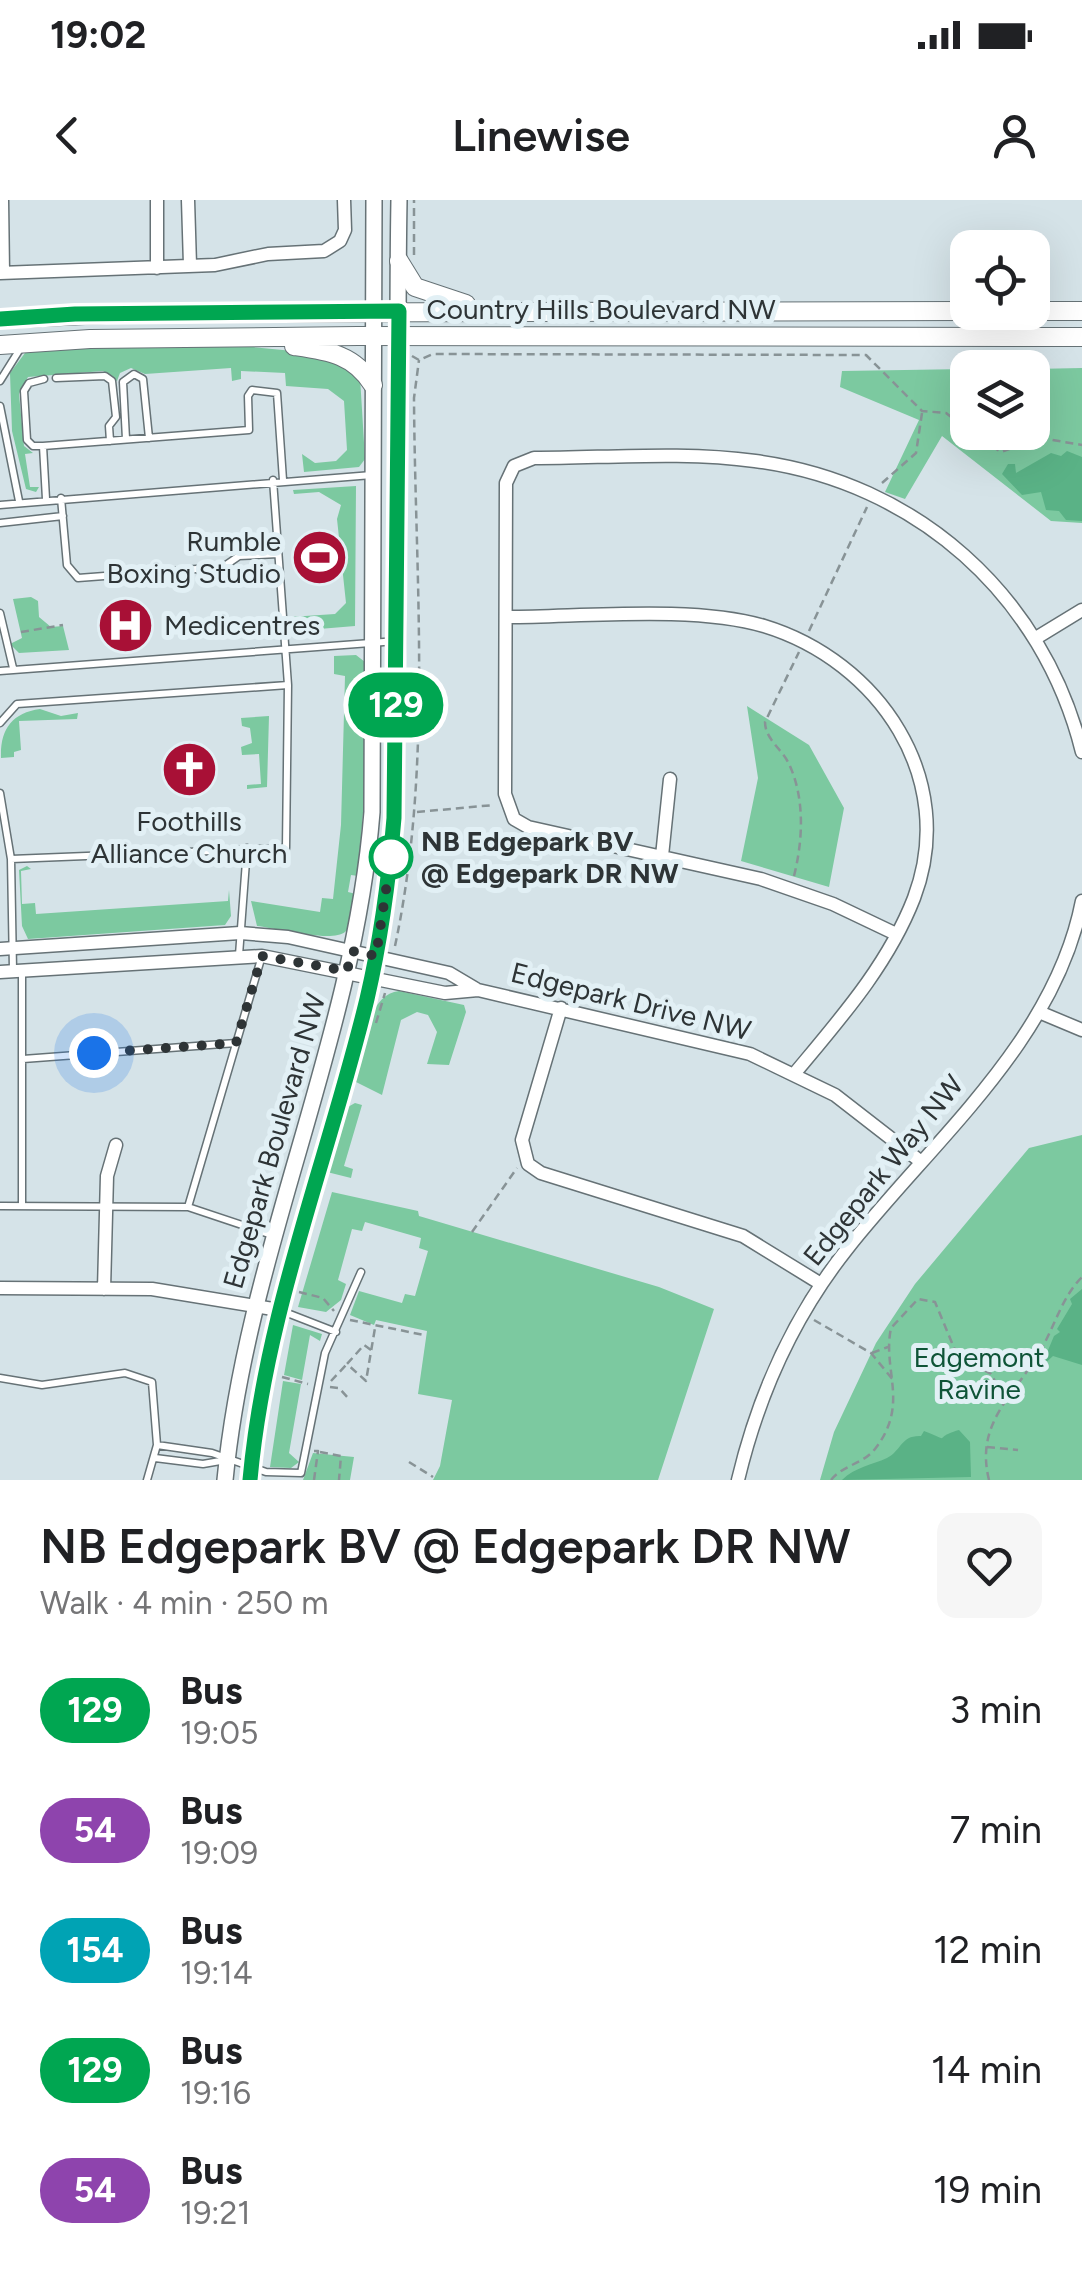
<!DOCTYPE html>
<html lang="en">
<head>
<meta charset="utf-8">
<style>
	body { margin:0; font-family:Figtree,sans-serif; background:#f6f6f6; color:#202124; height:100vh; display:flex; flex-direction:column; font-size:38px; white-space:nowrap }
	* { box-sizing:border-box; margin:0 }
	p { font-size:32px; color:#757577 }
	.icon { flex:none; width:55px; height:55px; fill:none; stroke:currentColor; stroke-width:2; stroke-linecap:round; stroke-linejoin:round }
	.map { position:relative; height:1280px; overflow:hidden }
	.details { display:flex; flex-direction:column; background:#fff; flex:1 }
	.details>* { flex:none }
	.badge { padding:0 20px; border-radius:32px; font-size:35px; line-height:65px }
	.buttons { position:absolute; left:950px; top:30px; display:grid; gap:20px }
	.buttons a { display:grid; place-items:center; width:100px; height:100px; border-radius:20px; background:#fff; box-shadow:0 10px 40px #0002; font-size:50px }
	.you { position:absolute; width:50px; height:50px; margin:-25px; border:8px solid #fff; border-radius:50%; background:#1a73e8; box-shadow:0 0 0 15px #1a73e833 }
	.map>.badge { position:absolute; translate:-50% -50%; box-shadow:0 0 0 5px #fff }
	.round { display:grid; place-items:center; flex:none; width:105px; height:105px; border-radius:20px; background:#f6f6f6 }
	.headline { display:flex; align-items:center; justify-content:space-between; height:170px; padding:0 40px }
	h1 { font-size:48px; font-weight:600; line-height:75px }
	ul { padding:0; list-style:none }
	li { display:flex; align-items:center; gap:30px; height:120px; padding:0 40px }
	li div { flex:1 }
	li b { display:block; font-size:38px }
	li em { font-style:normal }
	li .badge { min-width:110px; font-weight:700; text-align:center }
	.status { display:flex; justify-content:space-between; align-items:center; height:70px; padding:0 50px; background:#fff; direction:ltr }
	.status svg { height:28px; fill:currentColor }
	header { display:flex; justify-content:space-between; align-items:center; height:130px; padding:0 40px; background:#fff; font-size:45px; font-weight:600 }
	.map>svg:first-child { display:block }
	.green { fill:#7cc9a0 }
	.forest { fill:#5ab286 }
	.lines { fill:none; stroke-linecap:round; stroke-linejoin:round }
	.service-casing { stroke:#667276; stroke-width:9 }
	.minor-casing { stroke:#667276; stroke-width:15 }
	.tertiary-casing { stroke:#667276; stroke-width:18 }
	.secondary-casing { stroke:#667276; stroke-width:20 }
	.path { stroke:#889396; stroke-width:2.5; stroke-dasharray:8 5; stroke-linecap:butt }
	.service { stroke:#fff; stroke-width:6 }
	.minor { stroke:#fff; stroke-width:12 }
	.tertiary { stroke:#fff; stroke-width:15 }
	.secondary { stroke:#fff; stroke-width:18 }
	.line-casing { stroke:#fff; stroke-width:22 }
	.line { stroke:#00a651; stroke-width:15 }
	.walk { stroke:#2e3436; stroke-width:10; stroke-dasharray:0 18 }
	.stop-dot { fill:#fff; stroke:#00a651; stroke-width:5 }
	.labels { text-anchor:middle; stroke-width:10; stroke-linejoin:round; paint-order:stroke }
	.street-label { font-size:28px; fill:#2e3436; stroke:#e2f0f5 }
	.poi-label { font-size:28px; fill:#2e3436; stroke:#e2f0f5; text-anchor:end }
	.stop-label { font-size:28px; font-weight:bold; fill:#2e3436; stroke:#e2f0f5; text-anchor:start }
	.park-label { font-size:28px; fill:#0f5437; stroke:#e2f0f5 }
</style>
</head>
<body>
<div class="status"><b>19:02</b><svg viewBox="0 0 49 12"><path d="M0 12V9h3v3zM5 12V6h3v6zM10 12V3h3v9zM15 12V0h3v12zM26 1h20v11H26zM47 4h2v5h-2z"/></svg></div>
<header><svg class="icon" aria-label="back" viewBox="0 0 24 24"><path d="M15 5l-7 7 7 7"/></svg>Linewise<svg class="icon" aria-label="person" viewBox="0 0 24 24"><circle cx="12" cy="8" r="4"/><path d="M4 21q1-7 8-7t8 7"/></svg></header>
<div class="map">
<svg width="1082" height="1280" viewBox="0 0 1082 1280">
	<rect width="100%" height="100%" fill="#d5e3e8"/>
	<!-- green -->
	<path class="green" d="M54,146H242L314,153L331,156L360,177L365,259L359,267L304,272L302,254L315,263L336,261L347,250L344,201L328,189L286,186L285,173L241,171V179L232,181L231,168L145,174L131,168L120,173L117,181L103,171L28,177L19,194L24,246L33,253L25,254L30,287H39L36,292L26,289L12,231L10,173L25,153Z
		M1082,168V323L1051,321L942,236L905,299L885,292L919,220L840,187L842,171L967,169L968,232H1032L1033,169Z
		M356,286L355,426L295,431L290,417L335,414L346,403L337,319L341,305L319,292L294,294L293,290Z
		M31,397L38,401L39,417L51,427L63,426L69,450L19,453L10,444L22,438L13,399Z
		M356,455L365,462V587L358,676L351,675L348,692L356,694C354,705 354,724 345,732C332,743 275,728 257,726L251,701L320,712L322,698L333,699L341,625L345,476L334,474V456Z
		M747,506L809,545L844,608L829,687L741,661L758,578Z
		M40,509L61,516L78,513L77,519L19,521L21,550L14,552V557L1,558C0,529 12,513 40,509Z
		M269,516L267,587L247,589V585L261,584L259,554L242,555L241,547L252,543L250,528L242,526L241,518Z
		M27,666L31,669L21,671L22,704L35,703L36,714L228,701L229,690L231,716L225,725L28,739L22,726L19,670Z
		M399,791L464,805L466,812L449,865L427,864L437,832L428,815L417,812L401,820L382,895L354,881C361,854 366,794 399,791Z
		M355,903L362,905L344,966L353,969L351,978L327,972L346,908Z
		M1082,935V1280H820L834,1232L876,1143L915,1084L1029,948Z
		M332,992L418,1011L419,1016L659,1087L714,1109L658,1280H433L440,1266L452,1200L418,1194L427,1131L376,1120L374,1125L350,1115L359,1091L402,1103L405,1094L415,1096L428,1051L419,1048L421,1038L365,1022L362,1031L352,1029L338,1080L346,1084L341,1100L326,1112L298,1107Z
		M293,1125L322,1134L320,1141L310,1135L302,1180L284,1175Z
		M283,1181L301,1184L289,1253L299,1262L291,1268L270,1267Z
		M313,1253L354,1257L350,1280H303Z"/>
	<!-- forest -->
	<path class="forest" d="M1067,251L1082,257V321L1066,320L1059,311L1046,310L1041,292L1022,295L1002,274L1008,264H1015L1016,273L1051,253L1061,256Z
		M1082,1089V1165L1053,1156L1041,1167L1054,1136L1060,1132L1057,1129L1072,1104L1070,1099Z
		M959,1230L970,1242L971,1277L842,1280C855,1267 872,1265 887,1258C902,1250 901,1235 921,1236L924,1231C955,1243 930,1238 959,1230Z"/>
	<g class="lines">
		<defs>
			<path id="service" d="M56,178L105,176L112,181L116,217L109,226L110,241
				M0,181L20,149
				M0,206L19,301
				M126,239L123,182L134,174L143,179L149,238
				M43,246H33L27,240L24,191L29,183L44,179
				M273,280L288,485
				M61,298L67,365L78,378L223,367L239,356L278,354
				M46,299L43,246L249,230L248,196L252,190L277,193L283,280
				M0,305L372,275
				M0,323L63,316
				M0,413L13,468
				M0,471L397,441
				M0,523L17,504L288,485L286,648L11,659L0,593
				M11,659L13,770
				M239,755L247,648
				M22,772V1006
				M23,859L236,843
				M0,1006L188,1007L272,1035
				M188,1007L261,759
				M282,1111L336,1132
				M0,1178L42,1185L125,1173L152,1182L157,1245L147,1280
				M157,1245L212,1253L266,1272L301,1273L325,1153L361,1072
				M155,1258L203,1264L226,1260"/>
			<path id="minor" d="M2,0L3,72
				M157,0V68
				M188,0L190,65
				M0,73L215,65L268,54L324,51L340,41L345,30L344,0
				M506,417C580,417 694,405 764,426C879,461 959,579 914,698C888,765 840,819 795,873
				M1036,438L1082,410
				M662,656L670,579
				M896,734L833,704L761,679L528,627L514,619L505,594L506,283L514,266L534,258C606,258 683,251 755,261C916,282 1043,395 1082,552
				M0,749L240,733L288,737L449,773L476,789
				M0,772L262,756L445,793L478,790L750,854L835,895L920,961
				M561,808L522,940L528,964L541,973L743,1036L821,1084
				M1039,812L1082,830
				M0,1088L152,1089L279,1110
				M104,1089L107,976L116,945
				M738,1280C758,1196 794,1116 847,1049C932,941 1055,841 1082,701"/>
			<path id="tertiary" d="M225,1280C247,1051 354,841 372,612L374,0
				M250,1280C270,1077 361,891 387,690C396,627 395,564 396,501C401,334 396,167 399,0"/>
			<path id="secondary" d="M399,61L415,87L466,104
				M1032,111H1082
				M0,119L127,113L968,111
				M0,145L90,139L358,136L1082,137
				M294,146C328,151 354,154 373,185"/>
		</defs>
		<!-- service casing -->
		<use href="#service" class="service-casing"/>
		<!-- minor casing -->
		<use href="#minor" class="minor-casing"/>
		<!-- tertiary casing -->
		<use href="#tertiary" class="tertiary-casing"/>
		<!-- secondary casing -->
		<use href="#secondary" class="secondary-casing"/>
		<!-- path -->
		<path class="path" d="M414,55V0
			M412,156L419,160L433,154L866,155L922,211L946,213L968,230
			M970,232L1001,252L1041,238L1082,245
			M882,283L916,253L922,213
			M809,431L867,307
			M21,432L63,425
			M417,612L494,605
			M794,676C803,640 805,598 789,564C782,549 765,539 765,522L799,452
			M395,746C433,567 415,379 414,198L419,160
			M376,823L385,793
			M472,1032L517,968
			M299,1092L323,1098L334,1111
			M350,1120L424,1135
			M814,1120L871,1153L894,1181
			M371,1150L364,1145L347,1164L366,1181L375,1128
			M872,1153L888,1147
			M282,1177L308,1184
			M331,1181L347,1164
			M330,1187L339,1188L349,1199
			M987,1247L1018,1250
			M320,1252L341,1256L339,1280
			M409,1262L433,1277
			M314,1280L318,1251H314
			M831,1280C843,1265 863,1264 875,1249C910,1204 882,1171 891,1128L918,1099L935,1102L957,1155L991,1174L1004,1198
			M989,1280C974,1220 1018,1193 1043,1146C1056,1122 1063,1096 1082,1077"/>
		<!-- service -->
		<use href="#service" class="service"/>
		<!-- minor -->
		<use href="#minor" class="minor"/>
		<!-- tertiary -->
		<use href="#tertiary" class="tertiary"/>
		<!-- secondary -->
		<use href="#secondary" class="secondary"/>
	</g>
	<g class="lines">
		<defs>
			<path id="line" d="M0,119L75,114L399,111L394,618C389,678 381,739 367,799C328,960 265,1113 250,1280"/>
		</defs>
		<!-- line casing -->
		<use href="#line" class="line-casing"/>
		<!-- line -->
		<use href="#line" class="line"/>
		<!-- walk -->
		<path class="walk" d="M94,853L236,843L262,756L347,771L352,751L376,756L391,657"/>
	</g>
	<!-- icons -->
	<defs>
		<symbol id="stadium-disc" viewBox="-11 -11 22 22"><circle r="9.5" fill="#a81036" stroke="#e2f0f5"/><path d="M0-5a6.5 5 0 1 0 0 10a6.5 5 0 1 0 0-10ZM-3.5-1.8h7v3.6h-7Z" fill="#fff"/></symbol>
		<symbol id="hospital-disc" viewBox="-11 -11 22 22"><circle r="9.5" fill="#a81036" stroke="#e2f0f5"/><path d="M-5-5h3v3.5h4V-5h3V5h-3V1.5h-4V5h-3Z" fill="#fff"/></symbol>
		<symbol id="church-disc" viewBox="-11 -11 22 22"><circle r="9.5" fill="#a81036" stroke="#e2f0f5"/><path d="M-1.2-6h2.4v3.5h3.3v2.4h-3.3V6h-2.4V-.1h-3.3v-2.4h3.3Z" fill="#fff"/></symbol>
	</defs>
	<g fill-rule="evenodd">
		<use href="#stadium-disc" x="288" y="326" width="63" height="63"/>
		<use href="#hospital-disc" x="94" y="394" width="63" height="63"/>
		<use href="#church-disc" x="158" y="538" width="63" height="63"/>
	</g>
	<!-- markers -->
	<circle class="stop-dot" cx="391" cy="657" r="20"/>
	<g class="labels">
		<!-- street labels -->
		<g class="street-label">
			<text x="601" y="119">Country Hills Boulevard NW</text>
			<text transform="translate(631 801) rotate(14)" y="10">Edgepark Drive NW</text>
			<text transform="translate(274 941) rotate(-74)" y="10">Edgepark Boulevard NW</text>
			<text transform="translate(883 970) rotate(-51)" y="10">Edgepark Way NW</text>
		</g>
		<!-- poi labels -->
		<g class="poi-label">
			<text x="281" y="351">Rumble<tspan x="281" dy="32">Boxing Studio</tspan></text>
			<text x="164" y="435" text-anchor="start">Medicentres</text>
			<text x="189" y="631" text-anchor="middle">Foothills<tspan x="189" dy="32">Alliance Church</tspan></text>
		</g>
		<!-- stop labels -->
		<g class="stop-label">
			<text x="421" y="651">NB Edgepark BV<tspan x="421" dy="32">@ Edgepark DR NW</tspan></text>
		</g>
		<!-- park labels -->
		<g class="park-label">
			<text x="979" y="1167">Edgemont<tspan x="979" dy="32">Ravine</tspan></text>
		</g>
	</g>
</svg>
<div class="buttons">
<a><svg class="icon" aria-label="locate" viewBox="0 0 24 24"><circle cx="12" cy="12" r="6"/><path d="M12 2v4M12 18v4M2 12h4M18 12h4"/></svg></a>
<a><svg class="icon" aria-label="layers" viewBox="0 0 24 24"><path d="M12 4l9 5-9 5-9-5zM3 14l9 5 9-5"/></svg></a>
</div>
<div class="you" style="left:94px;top:853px"></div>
<b class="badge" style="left:396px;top:505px;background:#00a651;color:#fff">129</b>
</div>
<section class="details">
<div class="headline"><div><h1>NB Edgepark BV @ Edgepark DR NW</h1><p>Walk · 4 min · 250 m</p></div><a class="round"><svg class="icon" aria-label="heart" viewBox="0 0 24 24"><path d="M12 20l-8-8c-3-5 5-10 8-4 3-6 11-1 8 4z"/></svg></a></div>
<ul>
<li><span class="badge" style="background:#00a651;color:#fff">129</span><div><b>Bus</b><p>19:05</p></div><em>3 min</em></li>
<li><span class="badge" style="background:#8e44ad;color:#fff">54</span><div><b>Bus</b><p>19:09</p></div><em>7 min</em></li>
<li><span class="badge" style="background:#00a3b4;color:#fff">154</span><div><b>Bus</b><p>19:14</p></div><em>12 min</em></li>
<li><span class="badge" style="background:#00a651;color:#fff">129</span><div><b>Bus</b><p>19:16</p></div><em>14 min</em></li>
<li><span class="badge" style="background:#8e44ad;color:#fff">54</span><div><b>Bus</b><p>19:21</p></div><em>19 min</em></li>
</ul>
</section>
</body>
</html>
